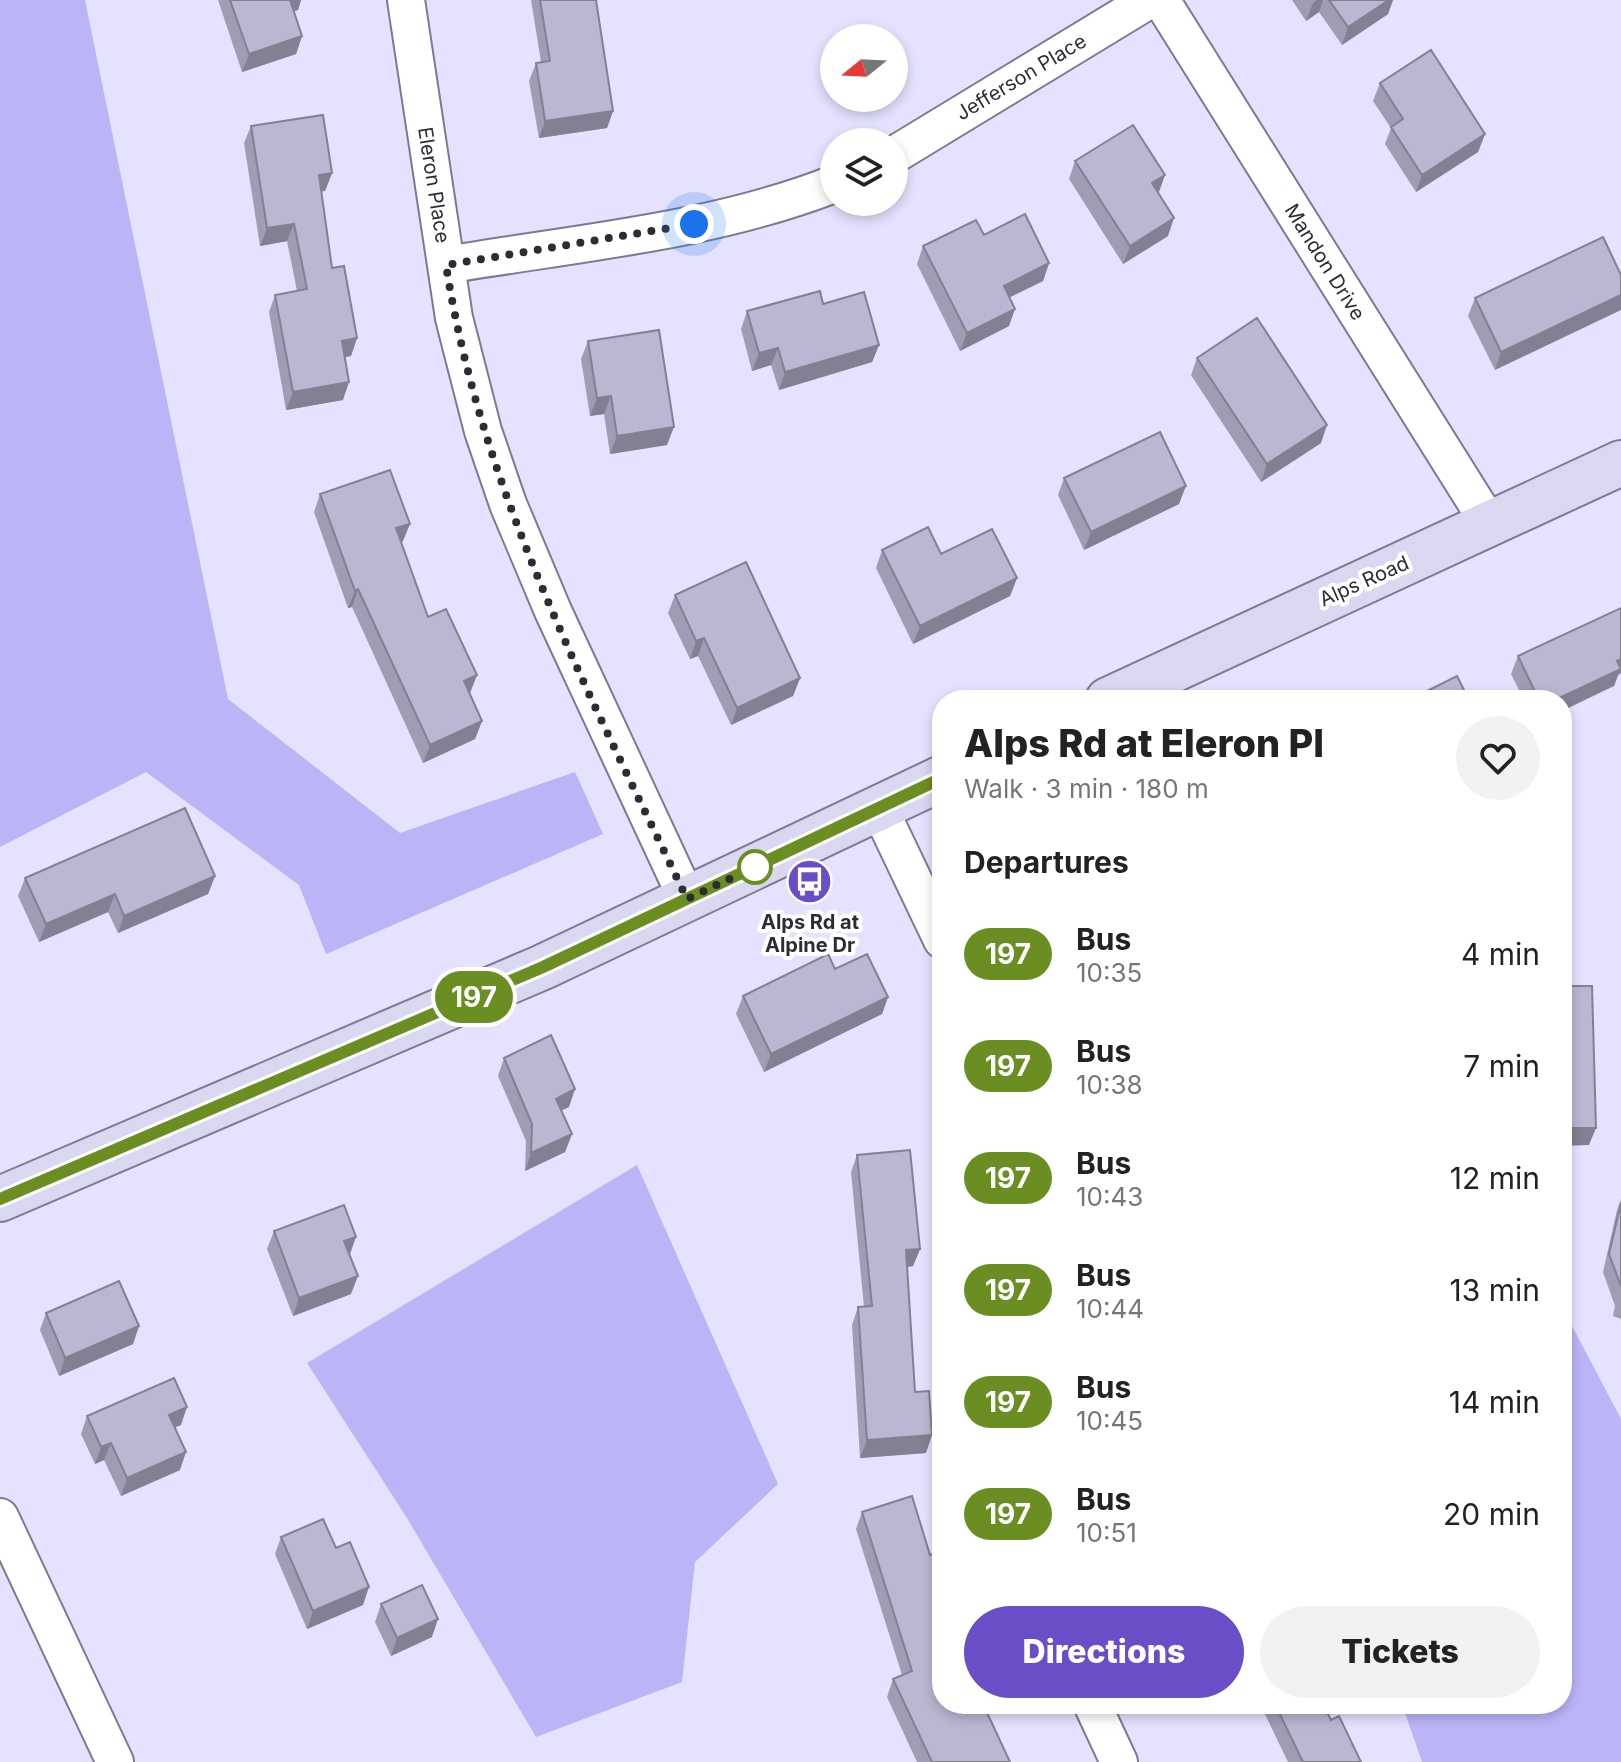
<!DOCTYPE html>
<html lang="en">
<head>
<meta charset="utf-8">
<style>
	body { margin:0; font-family:Inter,sans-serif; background:#f2f2f2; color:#222; height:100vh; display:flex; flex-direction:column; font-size:30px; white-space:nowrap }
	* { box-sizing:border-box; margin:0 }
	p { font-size:26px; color:#767676 }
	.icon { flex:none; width:44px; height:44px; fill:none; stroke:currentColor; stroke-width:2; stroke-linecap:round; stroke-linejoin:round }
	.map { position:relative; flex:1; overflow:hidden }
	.drawer { position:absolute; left:932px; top:690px; width:640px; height:1024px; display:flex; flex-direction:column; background:#fff; border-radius:32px; box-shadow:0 4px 12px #0003 }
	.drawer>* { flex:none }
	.badge { padding:0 16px; border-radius:26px; font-size:28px; line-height:52px }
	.needle { width:52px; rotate:252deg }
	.controls { position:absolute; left:820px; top:24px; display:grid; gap:16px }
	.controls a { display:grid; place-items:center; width:88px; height:88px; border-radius:50%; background:#fff; box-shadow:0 4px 12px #0003; font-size:40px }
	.you { position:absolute; width:40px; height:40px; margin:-20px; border:6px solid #fff; border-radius:50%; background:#1a73e8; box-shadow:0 0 0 12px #1a73e833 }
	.map>.badge { position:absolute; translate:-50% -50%; box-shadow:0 0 0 4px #fff }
	h2 { padding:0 32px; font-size:30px; line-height:72px }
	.round { display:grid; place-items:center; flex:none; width:84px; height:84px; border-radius:42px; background:#f2f2f2 }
	.overview { display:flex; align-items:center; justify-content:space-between; height:136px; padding:0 32px }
	h1 { font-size:38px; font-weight:800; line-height:60px }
	.cta { display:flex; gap:16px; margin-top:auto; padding:16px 32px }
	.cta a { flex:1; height:92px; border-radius:48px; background:#6a4ec8; color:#fff; font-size:32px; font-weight:800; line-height:92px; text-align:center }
	.cta a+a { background:#f2f2f2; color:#222 }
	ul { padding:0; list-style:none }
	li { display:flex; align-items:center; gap:24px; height:112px; padding:0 32px }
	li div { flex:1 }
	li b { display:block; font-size:30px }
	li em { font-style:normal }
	li .badge { min-width:88px; font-weight:700; text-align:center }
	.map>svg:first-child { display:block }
	.green { fill:#bbb4f7 }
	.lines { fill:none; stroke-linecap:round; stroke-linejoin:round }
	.minor-casing { stroke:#7c7a92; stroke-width:40 }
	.secondary-casing { stroke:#7c7a92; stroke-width:48 }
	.minor { stroke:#fff; stroke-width:36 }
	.secondary { stroke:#dad7f0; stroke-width:44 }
	.wall { fill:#9f9db4 }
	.shaded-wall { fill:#828092 }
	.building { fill:#b9b7d1; stroke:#828092; stroke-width:2 }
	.line-casing { stroke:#fff; stroke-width:18 }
	.line { stroke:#6b8e23; stroke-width:12 }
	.walk { stroke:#2d2c36; stroke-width:8; stroke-dasharray:0 14.4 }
	.stop-dot { fill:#fff; stroke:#6b8e23; stroke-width:4 }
	.labels { text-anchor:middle; stroke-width:8; stroke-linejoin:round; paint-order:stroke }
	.street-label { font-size:20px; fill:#2d2c36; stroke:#fff }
	.poi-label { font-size:20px; font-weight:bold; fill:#2d2c36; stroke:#fff }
</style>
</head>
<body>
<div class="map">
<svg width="1621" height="1762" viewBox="0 0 1621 1762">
	<rect width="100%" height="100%" fill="#e4e2fe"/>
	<!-- green -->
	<path class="green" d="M0,0H85L228,699L400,833L575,772L603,834L326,954L299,885L146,772L0,847Z
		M637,1165L778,1484L695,1562L682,1682L536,1737L407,1518L307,1363Z
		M1562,1307L1621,1419V1762H1422L1402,1704H1562Z"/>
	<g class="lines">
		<defs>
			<path id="minor" d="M406,0L454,318L483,431L508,504L553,611L687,899
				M1161,0L1490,525
				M894,155L1149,0
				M446,265C576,243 711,232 834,184
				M879,808L942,940
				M0,1517L115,1762
				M1092,1704L1119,1762"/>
			<path id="secondary" d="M1108,700L1621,463
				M0,1199L543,967L942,778"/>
		</defs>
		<!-- minor casing -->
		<use href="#minor" class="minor-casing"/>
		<!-- secondary casing -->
		<use href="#secondary" class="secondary-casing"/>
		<!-- minor -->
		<use href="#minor" class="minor"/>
		<!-- secondary -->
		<use href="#secondary" class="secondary"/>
	</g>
	<!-- wall -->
	<path class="wall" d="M218,0H301L298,10L294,11L302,36L296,54L242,72Z
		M531,0H596L613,111L607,128L539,138L529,81L536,63L541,62Z
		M1292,0H1393L1388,14L1342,45L1319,12L1306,21Z
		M1380,83L1485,134L1478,152L1416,192L1385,144L1391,128L1373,101Z
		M251,126L332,173L325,191H321L332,268L357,338L351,356L345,357L343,400L286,410L269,312L275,295L297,291L287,241L260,246L244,143Z
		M1075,161L1168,236L1123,264L1069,179Z
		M984,235L1049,263L1043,281L1010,297L1009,326L960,351L917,264L923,246Z
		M1603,237L1495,370L1468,316L1475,298Z
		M823,304L879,345L872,362L779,390L771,365L752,371L741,329L747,311Z
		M588,341L667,445L610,454L604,414L590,416L581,359Z
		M1197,358L1321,443L1261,482L1191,375Z
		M1064,478L1179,504L1084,550L1058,495Z
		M320,494L403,541L401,542L428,617L477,675L469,694L482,721L475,739L423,763L352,607L348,608L314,512Z
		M882,550L941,554L1017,578L1010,596L913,644L876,568Z
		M675,595L800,678L793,696L731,725L698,656L690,659L668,613Z
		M1518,656L1621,673L1618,675L1614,686L1562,700H1524L1511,674Z
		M215,876L208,894L118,933L108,912L39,942L18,896L25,878Z
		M835,969L888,997L882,1014L764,1072L736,1014L743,996Z
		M504,1058L569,1107L561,1110L572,1134L565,1152L525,1171L526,1141L498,1076Z
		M857,1155L920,1249L913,1266L907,1267L915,1392L926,1453L860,1458L852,1325L858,1307H864L851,1172Z
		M1621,1199V1319L1613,1316L1615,1306L1603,1272L1617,1210Z
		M274,1231L350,1254L351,1294L293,1316L267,1249Z
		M46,1313L139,1326L133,1344L59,1376L40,1330Z
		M87,1416L181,1425L175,1427L180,1470L121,1496L104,1460L95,1464L81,1434Z
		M862,1512L942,1704L1010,1762H917L887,1697L893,1679L902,1675L856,1529Z
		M281,1537L336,1548L363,1605L307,1629L275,1554Z
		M381,1604L432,1637L391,1656L375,1622Z
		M1260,1704H1323L1331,1720L1361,1762H1288Z"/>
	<!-- shaded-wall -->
	<path class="shaded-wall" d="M288,0H301L298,10L282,15Z
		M1317,0H1323L1319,12L1306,21L1313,3Z
		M1389,0H1393L1388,14L1342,45L1348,27Z
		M302,36L296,54L242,72L249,54Z
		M613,111L607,128L539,138L545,121Z
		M1485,134L1478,152L1416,192L1422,175Z
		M332,173L325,191L312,193L319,175Z
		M1165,175L1159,192L1152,183Z
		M1174,218L1168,236L1123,264L1130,246Z
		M294,224L287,241L260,246L267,228Z
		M1049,263L1043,281L998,303L1004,286Z
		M1621,295V310L1495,370L1501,352Z
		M1015,309L1009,326L960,351L967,333Z
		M357,338L351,356L336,359L342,341Z
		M879,345L872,362L779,390L785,372Z
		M778,348L771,365L752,371L759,353Z
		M349,382L343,400L286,410L293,392Z
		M611,396L604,414L590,416L597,398Z
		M1327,425L1321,443L1261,482L1267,464Z
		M674,427L667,445L610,454L617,436Z
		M1186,486L1179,504L1084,550L1091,532Z
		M410,524L403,541L390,546L396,528Z
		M1017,578L1010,596L913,644L920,626Z
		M358,589L352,607L348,608L355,591Z
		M704,638L698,656L690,659L696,641Z
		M1621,659V673L1618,675L1614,686L1562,711V700H1555Z
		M477,675L470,693L457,699L464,681Z
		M800,678L793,696L731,725L737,708Z
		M482,721L475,739L423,763L430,745Z
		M215,876L208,894L118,933L124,916Z
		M115,894L108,912L39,942L46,924Z
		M888,997L882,1014L764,1072L771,1054Z
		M575,1089L569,1107L550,1116L556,1099Z
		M1562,1128H1596L1589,1145L1562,1146Z
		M572,1134L565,1152L525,1171L531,1153Z
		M356,1237L350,1254L344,1241Z
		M920,1249L913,1266L899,1268L906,1250Z
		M358,1276L351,1294L293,1316L299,1298Z
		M139,1326L133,1344L59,1376L65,1358Z
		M187,1407L181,1425L163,1432L169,1415Z
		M932,1435L926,1453L860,1458L867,1440Z
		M111,1443L104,1460L95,1464L101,1447Z
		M186,1452L180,1470L121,1496L127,1478Z
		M369,1587L363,1605L307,1629L313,1611Z
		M438,1619L432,1637L391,1656L397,1638Z"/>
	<!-- building -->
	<path class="building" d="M230,0H290L302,36L249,54Z
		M540,0H596L613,111L545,121L536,63L550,61Z
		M1329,0H1389L1348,27Z
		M1431,50L1485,134L1422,175L1391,127L1403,119L1380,83Z
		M323,115L332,173L319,175L332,268L344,266L357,338L342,341L349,382L293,392L275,295L307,289L294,224L267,228L251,126Z
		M1133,125L1165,175L1152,183L1174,218L1130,246L1075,161Z
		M1025,214L1049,263L1004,286L1015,309L967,333L923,246L976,220L984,235Z
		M1603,237L1621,275V295L1501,352L1475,298Z
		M820,291L823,304L864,292L879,345L785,372L778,348L759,353L747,311Z
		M1257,318L1327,425L1267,464L1197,358Z
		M659,330L674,427L617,436L611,396L597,398L588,341Z
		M1160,432L1186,486L1091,532L1064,478Z
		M390,470L410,524L396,528L428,617L446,609L477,675L464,681L482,721L430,745L358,589L355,591L320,494Z
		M928,527L941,554L992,529L1017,578L920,626L882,550Z
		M746,562L800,678L737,708L704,638L696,641L675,595Z
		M1621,608V659L1617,661L1621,669L1555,700H1539L1518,656Z
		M1457,676L1469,700H1417L1415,697Z
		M185,808L215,876L124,916L115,894L46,924L25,878Z
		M828,954L835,969L867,954L888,997L771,1054L743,996Z
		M1562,986H1592L1596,1128H1562Z
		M551,1035L575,1089L556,1099L572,1134L531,1153L532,1124L504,1058Z
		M910,1150L920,1249L906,1250L915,1392L929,1391L932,1435L867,1440L858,1307L872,1306L857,1155Z
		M1621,1203V1286L1609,1254Z
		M344,1205L356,1237L344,1241L358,1276L299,1298L274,1231Z
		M119,1281L139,1326L65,1358L46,1313Z
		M174,1378L187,1407L169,1415L186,1452L127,1478L111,1443L101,1447L87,1416Z
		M912,1496L930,1555L940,1552L942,1560V1704H983L1010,1762H932L893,1679L912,1671L862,1512Z
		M323,1519L336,1548L350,1542L369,1587L313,1611L281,1537Z
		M422,1585L438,1619L397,1638L381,1604Z
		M1275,1704H1323L1331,1720L1339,1716L1361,1762H1303Z"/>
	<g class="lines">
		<defs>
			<path id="line" d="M0,1199L543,967L942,778"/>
		</defs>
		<!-- line casing -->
		<use href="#line" class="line-casing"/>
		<!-- line -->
		<use href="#line" class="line"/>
		<!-- walk -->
		<path class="walk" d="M694,224L446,265C481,491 590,695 687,899L759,865L755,867"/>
	</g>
	<!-- icons -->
	<defs>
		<symbol id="bus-disc" viewBox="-11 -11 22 22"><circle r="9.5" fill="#6a4ec8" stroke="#fff"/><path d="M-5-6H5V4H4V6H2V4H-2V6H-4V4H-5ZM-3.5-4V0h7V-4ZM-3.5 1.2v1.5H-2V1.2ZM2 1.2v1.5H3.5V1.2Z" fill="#fff"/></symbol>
	</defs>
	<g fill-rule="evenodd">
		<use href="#bus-disc" x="784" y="856" width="51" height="51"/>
	</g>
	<!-- markers -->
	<circle class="stop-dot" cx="755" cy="867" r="16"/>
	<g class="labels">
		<!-- street labels -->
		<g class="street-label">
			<text transform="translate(1021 77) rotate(-31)" y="7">Jefferson Place</text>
			<text transform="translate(434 185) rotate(81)" y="7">Eleron Place</text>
			<text transform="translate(1325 262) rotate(58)" y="7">Mandon Drive</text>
			<text transform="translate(1364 581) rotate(-24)" y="7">Alps Road</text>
		</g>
		<!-- poi labels -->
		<g class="poi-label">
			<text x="810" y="929">Alps Rd at<tspan x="810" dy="23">Alpine Dr</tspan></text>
		</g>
	</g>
</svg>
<div class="controls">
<a><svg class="needle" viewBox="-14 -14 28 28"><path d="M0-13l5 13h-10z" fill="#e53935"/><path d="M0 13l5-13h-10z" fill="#767676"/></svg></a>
<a><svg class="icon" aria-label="layers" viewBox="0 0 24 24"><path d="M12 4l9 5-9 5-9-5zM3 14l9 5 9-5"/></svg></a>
</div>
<div class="you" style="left:694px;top:224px"></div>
<b class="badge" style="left:474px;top:997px;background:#6b8e23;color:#fff">197</b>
<section class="drawer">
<div class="overview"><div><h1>Alps Rd at Eleron Pl</h1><p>Walk · 3 min · 180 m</p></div><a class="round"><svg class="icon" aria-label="heart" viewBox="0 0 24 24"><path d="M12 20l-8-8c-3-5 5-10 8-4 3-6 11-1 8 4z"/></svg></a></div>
<h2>Departures</h2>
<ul>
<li><span class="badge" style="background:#6b8e23;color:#fff">197</span><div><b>Bus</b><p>10:35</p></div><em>4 min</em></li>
<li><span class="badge" style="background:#6b8e23;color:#fff">197</span><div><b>Bus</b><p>10:38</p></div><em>7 min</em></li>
<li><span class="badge" style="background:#6b8e23;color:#fff">197</span><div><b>Bus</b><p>10:43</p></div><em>12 min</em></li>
<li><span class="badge" style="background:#6b8e23;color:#fff">197</span><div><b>Bus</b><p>10:44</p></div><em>13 min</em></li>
<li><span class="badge" style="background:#6b8e23;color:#fff">197</span><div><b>Bus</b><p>10:45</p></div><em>14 min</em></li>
<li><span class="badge" style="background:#6b8e23;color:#fff">197</span><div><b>Bus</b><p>10:51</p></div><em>20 min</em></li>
</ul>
<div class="cta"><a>Directions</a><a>Tickets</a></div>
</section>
</div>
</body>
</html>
